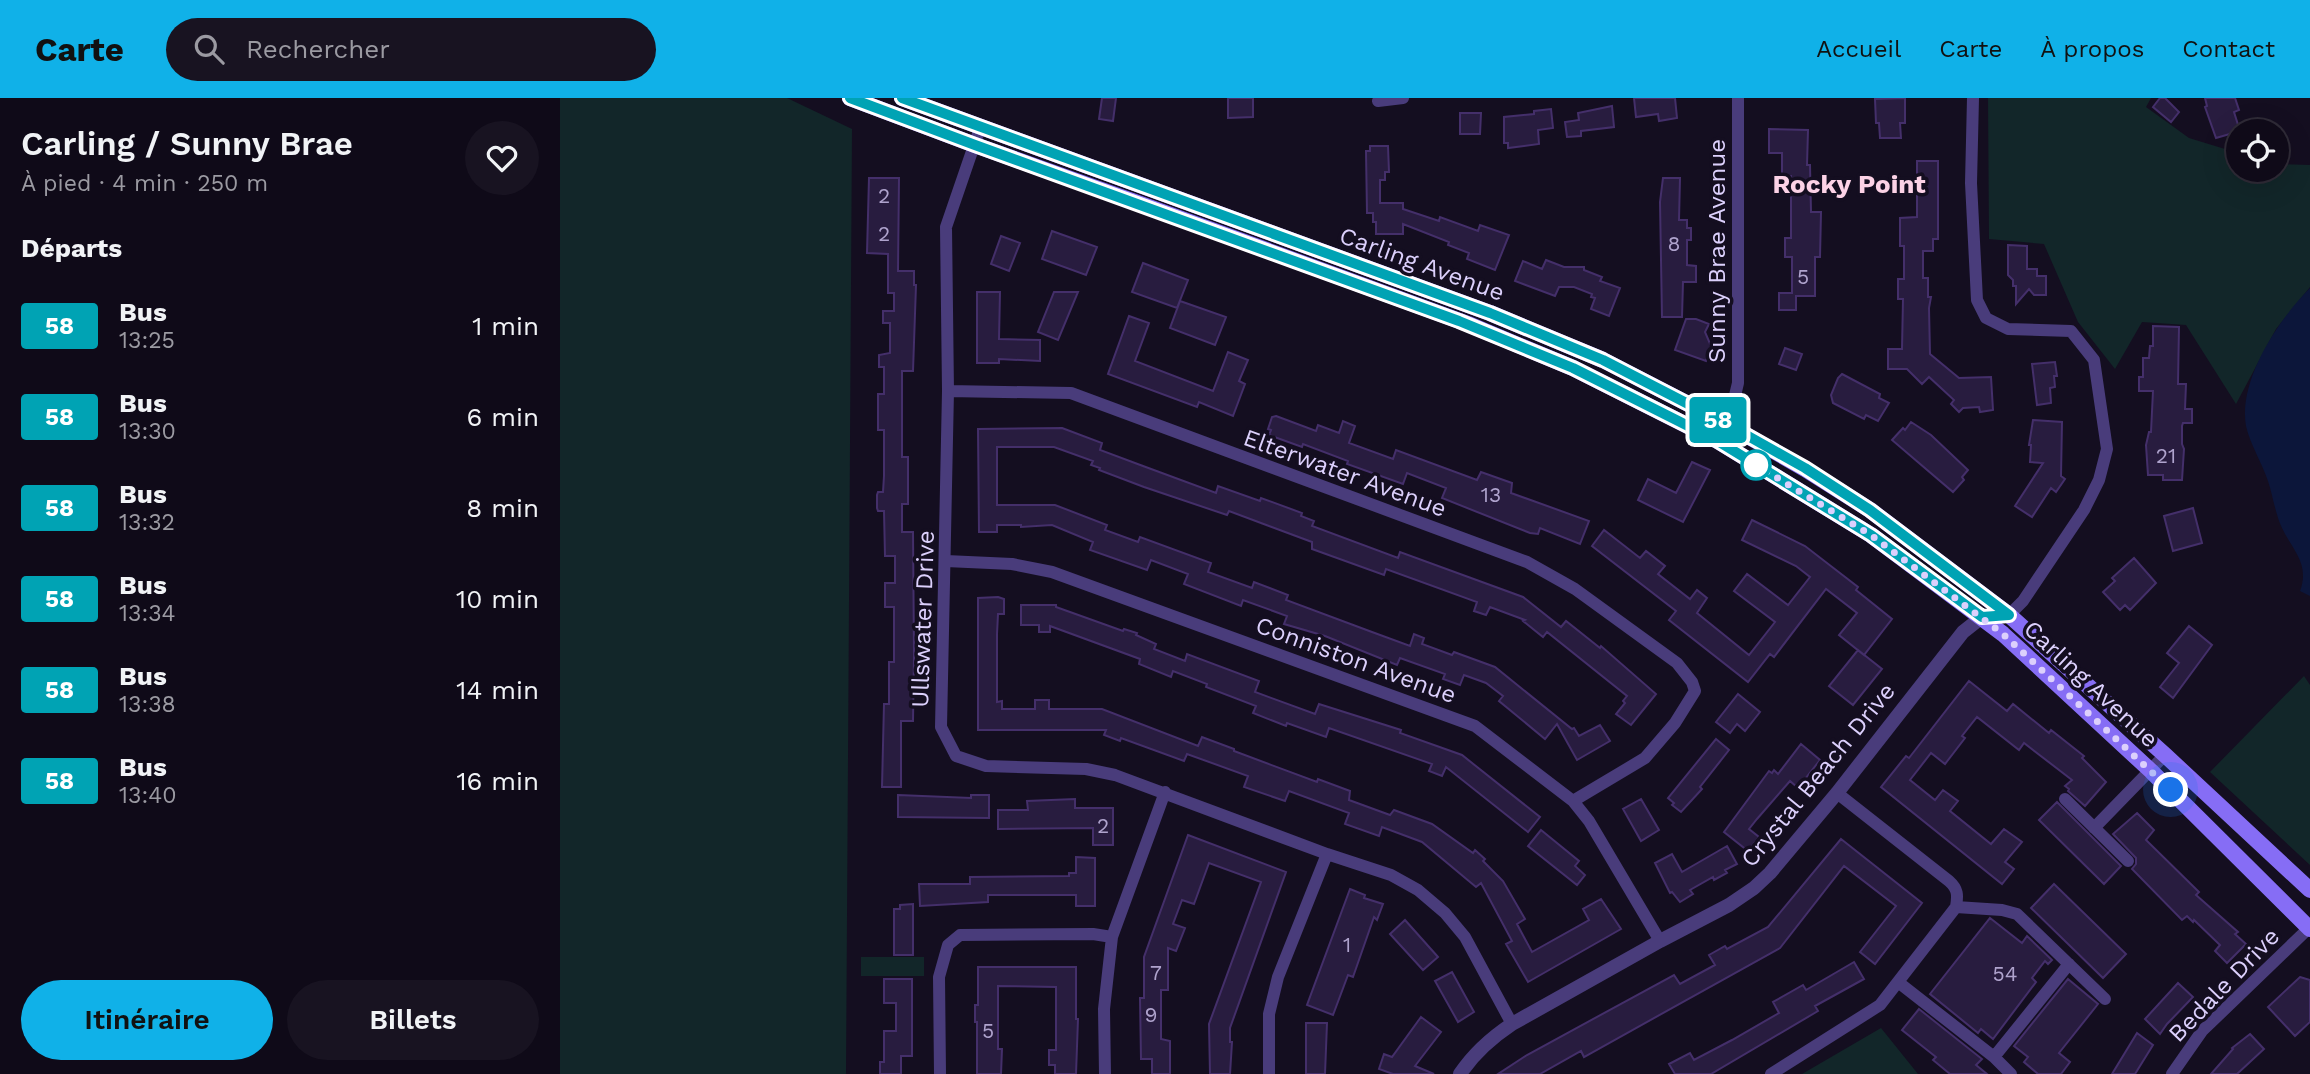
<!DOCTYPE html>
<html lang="fr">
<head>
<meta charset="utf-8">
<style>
	body { margin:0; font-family:"Work Sans",sans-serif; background:#181321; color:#f1f3f6; height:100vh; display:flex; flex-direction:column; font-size:26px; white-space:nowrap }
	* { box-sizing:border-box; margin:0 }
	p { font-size:23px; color:#9b9aa2 }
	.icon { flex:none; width:38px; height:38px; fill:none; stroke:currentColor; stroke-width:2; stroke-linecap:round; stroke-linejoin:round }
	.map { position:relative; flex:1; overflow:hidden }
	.panel { display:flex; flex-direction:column; background:#0f0a18; width:560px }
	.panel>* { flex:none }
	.badge { padding:0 14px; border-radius:5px; font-size:24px; line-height:46px }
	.buttons { position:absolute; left:1666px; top:21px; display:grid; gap:14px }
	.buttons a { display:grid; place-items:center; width:63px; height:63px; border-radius:50%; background:#0f0a18; box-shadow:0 7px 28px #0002,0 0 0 2px #2f2b37; font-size:35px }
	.you { position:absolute; width:35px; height:35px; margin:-18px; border:5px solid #fff; border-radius:50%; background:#1a73e8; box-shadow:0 0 0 10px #1a73e833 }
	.map>.badge { position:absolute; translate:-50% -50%; box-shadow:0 0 0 4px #fff }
	h2 { padding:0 21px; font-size:26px; line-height:63px }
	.round { display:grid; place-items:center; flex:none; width:74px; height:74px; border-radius:37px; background:#181321 }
	.overview { display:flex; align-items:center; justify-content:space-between; height:119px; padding:0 21px }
	h1 { font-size:33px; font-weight:600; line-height:52px }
	.action { display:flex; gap:14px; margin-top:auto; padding:14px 21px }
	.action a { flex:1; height:80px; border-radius:42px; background:#10b1e8; color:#111; font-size:28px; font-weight:600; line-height:80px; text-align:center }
	.action a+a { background:#181321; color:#f1f3f6 }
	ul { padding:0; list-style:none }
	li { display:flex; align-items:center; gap:21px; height:91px; padding:0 21px }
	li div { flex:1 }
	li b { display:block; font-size:26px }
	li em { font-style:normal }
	li .badge { min-width:77px; font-weight:700; text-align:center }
	header { display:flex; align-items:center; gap:42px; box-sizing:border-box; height:98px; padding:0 35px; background:#10b1e8; color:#111 }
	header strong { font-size:33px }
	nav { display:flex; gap:38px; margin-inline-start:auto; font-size:24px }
	.search { width:490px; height:63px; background:#181321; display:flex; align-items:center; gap:18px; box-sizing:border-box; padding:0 24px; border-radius:38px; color:#9b9aa2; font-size:26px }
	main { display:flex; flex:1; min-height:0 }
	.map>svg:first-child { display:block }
	.green { fill:#122629 }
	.water { fill:#0c163a }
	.building { fill:#281c3f; stroke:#442f6a; stroke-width:2 }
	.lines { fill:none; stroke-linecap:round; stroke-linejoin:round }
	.minor { stroke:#493c7b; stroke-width:12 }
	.tertiary { stroke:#493c7b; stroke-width:14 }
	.secondary { stroke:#866df5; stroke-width:16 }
	.line-casing { stroke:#fff; stroke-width:16 }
	.line { stroke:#00a3b4; stroke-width:10 }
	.walk { stroke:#dcd0fc; stroke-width:7; stroke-dasharray:0 12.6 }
	.stop-dot { fill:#fff; stroke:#00a3b4; stroke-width:3.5 }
	.labels { text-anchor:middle; stroke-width:7; stroke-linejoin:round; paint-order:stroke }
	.number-label { font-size:21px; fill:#afa3cd }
	.street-label { font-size:24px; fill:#dcd0fc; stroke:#140e20 }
	.neighbourhood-label { font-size:26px; font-weight:bold; fill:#fcd2e6; stroke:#140e20 }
</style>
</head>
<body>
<header>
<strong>Carte</strong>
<div class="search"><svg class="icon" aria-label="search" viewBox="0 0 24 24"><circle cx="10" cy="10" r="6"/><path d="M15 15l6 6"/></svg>Rechercher</div>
<nav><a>Accueil</a><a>Carte</a><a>À propos</a><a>Contact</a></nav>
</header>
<main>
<section class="panel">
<div class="overview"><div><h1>Carling / Sunny Brae</h1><p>À pied · 4 min · 250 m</p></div><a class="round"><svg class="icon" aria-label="heart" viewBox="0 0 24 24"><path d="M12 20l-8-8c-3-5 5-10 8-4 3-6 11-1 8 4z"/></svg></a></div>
<h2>Départs</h2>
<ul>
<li><span class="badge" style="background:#00a3b4;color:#fff">58</span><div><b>Bus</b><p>13:25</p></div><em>1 min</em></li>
<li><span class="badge" style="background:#00a3b4;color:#fff">58</span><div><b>Bus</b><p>13:30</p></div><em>6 min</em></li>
<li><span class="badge" style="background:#00a3b4;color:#fff">58</span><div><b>Bus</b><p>13:32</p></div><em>8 min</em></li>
<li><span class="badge" style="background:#00a3b4;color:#fff">58</span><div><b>Bus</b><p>13:34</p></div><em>10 min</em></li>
<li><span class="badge" style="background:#00a3b4;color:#fff">58</span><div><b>Bus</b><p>13:38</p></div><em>14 min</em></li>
<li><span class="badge" style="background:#00a3b4;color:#fff">58</span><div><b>Bus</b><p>13:40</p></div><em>16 min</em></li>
</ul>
<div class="action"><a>Itinéraire</a><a>Billets</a></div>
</section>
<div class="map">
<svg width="1750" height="976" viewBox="0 0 1750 976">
	<rect width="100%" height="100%" fill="#140e20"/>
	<!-- green -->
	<path class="green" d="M0,0H227L292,31L286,976H0Z
		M1428,0H1591L1586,9L1629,40L1678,55V72H1717V66L1750,67V189L1716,231L1676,306L1626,227L1582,224L1555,271L1518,224L1484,146L1429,141Z
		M1744,578L1750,587V767L1650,674Z
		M301,859H364V878H301Z
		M1321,930L1358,976H1242Z"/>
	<!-- water -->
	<path class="water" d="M1750,190V498L1740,493C1750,466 1733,453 1722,430C1715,415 1713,398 1708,383C1702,365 1690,346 1686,328C1678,282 1719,221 1750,190Z"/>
	<!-- building -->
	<path class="building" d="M542,0H556L553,23L539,21Z
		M668,0H693V19L668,20Z
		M1074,0H1115L1117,20L1099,23L1098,16L1076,19Z
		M1345,0V25H1340L1341,40H1320L1319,25H1316L1315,1Z
		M1600,0H1605L1619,14L1611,24L1593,9Z
		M1645,0H1675L1679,12L1674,14L1680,33L1656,40L1645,9L1647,8Z
		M1052,8L1054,29L1021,33V38L1007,39L1005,24L1019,22L1018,15Z
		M991,11L993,30L978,32L979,46L948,50V45H944V19L974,16V13Z
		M900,15H921L920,36H900Z
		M1209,31L1248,32L1247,67H1250L1251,114H1261L1260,159H1255V198H1236V212H1219V195H1232V159H1225V140H1231V78L1222,79V55H1209Z
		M810,48H828L829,74H825V82H820V105H843V111L879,123L880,119L918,133L920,127L949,137L935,172L907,161L909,155L888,147L889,144L843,126V136H816V124H813V115H807L806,53H810Z
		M1357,63H1378V141H1373V153H1363V180H1368V199H1371L1369,210L1370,256L1399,280L1431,279L1433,312L1420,314L1419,309L1403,310L1399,314L1391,306L1394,302L1369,279L1362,286L1347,271H1328V251H1342L1343,201H1338V181H1344V148H1340V120L1357,119Z
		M309,80H339L338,173H354V187H356L353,273H342V359H348V406H342V434H353L354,557L353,623H341V689H322L324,606H329V564H334V509H325V485H335V458H325L324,413H318L317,410V397L318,394H323L324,378V332H318V296H324V269H319V257L330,255V225H323V213H334V195H328V156L307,155Z
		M1103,80H1120L1119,122H1127V130H1131V142H1127V167L1136,168V184H1123L1122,219H1102L1100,104Z
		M492,133L537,149L526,177L482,161Z
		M441,138L460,145L449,173L431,166Z
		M1448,147L1467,148V171H1477V178H1486V197H1474L1469,191L1456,206V188H1453V182L1448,177Z
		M986,162L1004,169H1024V172L1042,179L1040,183L1060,190L1049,218L1031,211L1035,200L1031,199L1032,196L1014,189H999L995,198L955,183L963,163L982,171Z
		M583,165L628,182L617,210L572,194Z
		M417,194H440L439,241L480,242V263L439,261V265H417Z
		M494,194H518L498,242L478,234Z
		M620,203L666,219L655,247L610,230Z
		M569,218L589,225L575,263L653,293L668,254L688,262L679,283L685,286L673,318L639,304L637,309L548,276Z
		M1126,221H1136L1149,226L1145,234L1151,248L1146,263L1115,252Z
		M1593,228L1619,229L1618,286H1626L1625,311H1632V325H1623L1622,328V346L1624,351L1622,382H1603V377H1588L1586,347L1589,334H1591L1593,293H1579V279H1583V260H1589L1590,248H1593Z
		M1225,250L1242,256L1236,272L1219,266Z
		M1495,264L1497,278H1494L1495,289L1490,290L1491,305L1477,307L1472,266Z
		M1282,276L1320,296L1319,300L1329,305L1318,323L1306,317L1304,321L1273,305L1271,297L1278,280Z
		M716,318L756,333L758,327L779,335L783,323L795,328L789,345L833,361L836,352L917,382L921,374L952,385L951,395L1029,423L1020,446L980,430L978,436L970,435L882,400L886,390L847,375L843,386L787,366L788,363L743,346L742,349L709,337L711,332L708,331L712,319Z
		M1473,322L1502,324L1501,378L1505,381L1496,394L1491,390L1472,419L1455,408L1483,365L1470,364L1471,347H1469Z
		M1351,324L1371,337L1408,372L1402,379L1404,382L1393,394L1332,342L1343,330L1345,332Z
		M502,330L542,345L540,352L583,368L656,395L658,388L700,403L701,400L742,415L741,418L754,423L752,428L838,460L840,454L963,499L1001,529L1006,523L1040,550L1041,548L1096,596L1071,627L1056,616L1065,605L1063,603L1067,598L987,534L983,539L963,523L965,522L930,509L926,517L914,513L917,504L826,471L824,477L752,451V444L669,413L667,417L584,389L539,372L540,370L531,367L533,363L494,349H437V407H495L547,427L545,432L578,444L580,439L651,465L648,474L692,490L694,484L728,497L726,502L812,534L850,548L854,536L864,540L862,546L892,557L894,554L935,569L1012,631L1014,630L1019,638L1040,627L1050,643L1017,662L997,626L985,641L939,603L943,598L926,585L904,577L900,587L883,581L885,576L840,560L837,567L765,538L724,526L727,518L683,502L681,508L624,486L628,476L591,462L587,472L530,452L533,444L492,427L461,429V427H437V434H419L418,331Z
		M1132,364L1150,372L1123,424L1078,402L1088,381L1116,395Z
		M1633,410L1642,445L1613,453L1604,418Z
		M1192,422L1245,448L1298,489L1296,492L1332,521L1304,557L1279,537L1297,515L1266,491L1214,559L1210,556L1188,584L1109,522L1116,513L1032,448L1044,432L1080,460L1086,453L1105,468L1098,476L1130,501L1137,492L1147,500L1137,515L1189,557L1215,524L1174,493L1187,476L1228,507L1250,479L1236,468L1182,442Z
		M1574,460L1596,485L1570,512L1565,507L1560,512L1543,494L1555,483L1552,480Z
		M438,499L444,501V516H438L437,536V604L442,603V611H475V602H489V611H542L638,648L642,639L674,651V653L757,684L758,681L790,693L789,702L830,717L834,712L872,726L913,755L915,752L925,761L923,763L943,783L965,821L957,826L972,854L1029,822L1023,811L1041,801L1061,831L968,884L946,846L952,843L921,785L916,789L862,744L822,729L819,738L785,726L789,715L729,693L725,703L684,689L688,678L627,656L624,663L561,640L560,643L544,637L546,632H418V500Z
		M461,507H496V509L563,533L564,531L577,535L576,537L596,546L594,551L625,563L627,556L699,583L695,594L755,616L759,606L841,632L840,635L902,657L980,719L968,734L886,669L882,678L869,673L872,666L769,630L766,639L727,625L726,628L693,615L696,608L646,589L647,586L613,573L611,579L579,566L580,561L490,528V534H479V527H461Z
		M1629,528L1652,547L1613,600L1600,589L1619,565L1607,555Z
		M1298,552L1322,571L1293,607L1269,588Z
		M1409,583L1447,613L1453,606L1489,635L1491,632L1524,658L1522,660L1546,684L1525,708L1508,693L1509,691L1505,688L1512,682L1464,645L1459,652L1417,619L1402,638L1405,640L1385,666L1371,655L1350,682L1375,702L1383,692L1398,703L1390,713L1431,746L1444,731L1462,744L1445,764L1454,771L1442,786L1321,689L1346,658L1349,660Z
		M1178,596L1200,614L1185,633L1177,626L1170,635L1156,624Z
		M1156,641L1169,652L1140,689L1142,691L1121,714L1112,707L1114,705L1108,700Z
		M1241,646L1260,662L1238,690L1230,683L1197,721L1189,731L1199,739L1188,753L1164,734L1209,673L1212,675L1214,672L1218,676Z
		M338,697L411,700V697H429V720L338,719Z
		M515,701V710H553V747H533V730L438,731V712H468L467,703Z
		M1081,701L1099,732L1081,743L1063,711Z
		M1497,704L1561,768L1544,786L1479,722Z
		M1577,715L1594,732L1586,742L1639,794L1636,797L1678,834L1675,836L1686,846L1667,865L1655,853L1660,847L1634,822L1633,824L1627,818L1622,822L1572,771L1576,766V760L1553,736Z
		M981,732L1019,763L1015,768L1025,777L1017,787L968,748Z
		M628,737L726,774L670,930V944H672L670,976H650L649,926L701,784L649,765L634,806L622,802L613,826L625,830L616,853L608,850V892H601V941L610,943V976H592V961H581L580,900H584V859Z
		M1281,741L1362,805L1315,866L1300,854L1336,808L1284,768L1220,850L1024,959L1021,953L980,976H938L967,957L1114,877L1120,886L1155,867L1149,857L1165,848L1167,851L1208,829Z
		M1167,748L1177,766L1165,772L1167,775L1154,782L1153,779L1130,792L1133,796L1120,804L1112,794L1110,795L1095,765L1112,756L1122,774Z
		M516,759L535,760V808H516V797H428V804L360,808L359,786H410V779L509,778V775H516Z
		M1494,786L1566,856L1543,880L1471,810Z
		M790,791L805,797L804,800L823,806L817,822L814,819L793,879L788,877L773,917L747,907Z
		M353,806V857H334V811H340V807Z
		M1430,820L1462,845L1467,838L1492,862L1488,866L1485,863L1472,880L1476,884L1433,941L1421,931L1418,935L1370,896Z
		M845,822L878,859L863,872L830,836Z
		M1294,864L1304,881L1255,908L1258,913L1151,976H1115L1109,966L1130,955L1134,962L1172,942L1219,915L1213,904L1243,887L1246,892Z
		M418,869H516V921H518L516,976H495V967H489V952H496V889L438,888V951H442L441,976H417V924H415V907H418Z
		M892,874L914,914L898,924L875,883Z
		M1740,879L1750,882V924L1735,938L1708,909Z
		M324,881H352V958H341V976H320V964H324V933H336V905H324Z
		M1508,881L1538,906L1499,955L1510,964L1501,976H1478L1464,964L1468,959L1454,948Z
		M1618,885L1633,899L1607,926L1600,936L1585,921Z
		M1359,911L1422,961L1416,967L1427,976H1390L1373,962L1376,959L1342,932Z
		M861,919L881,934L855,968L874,976H833L819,971L824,956L832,959Z
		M746,925H767L765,976H746Z
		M1577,935L1593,947L1575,976H1552Z
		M1690,936L1704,951L1677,976H1651L1673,951L1672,950Z"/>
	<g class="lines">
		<!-- minor -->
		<path class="minor" d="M1413,0L1411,85L1417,202L1426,220L1448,231L1511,233L1534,262L1547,351L1539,382L1524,412L1463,503L1449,517L1422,519
			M818,3L843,0
			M420,30L386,129L388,293L381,629L396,658L426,668L526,671L555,677L767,756L831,777L858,792L885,815L905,839L952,926
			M388,293L511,295L967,464L1015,491L1117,565L1132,584L1135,593L1115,625L1085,660L1013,703
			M1156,342L1171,314L1178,285V0
			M386,463L452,466L492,474L915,628L1013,703L1029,723L1100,843
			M1505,701L1568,763
			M1534,730L1605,657
			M1396,809L1442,812L1457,816L1545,901
			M1338,884L1434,959L1451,976
			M1434,959L1509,866
			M380,976L379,879L388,847L400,837L533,836L552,839
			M545,976L544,911L552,839L605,694
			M709,976V916L718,879L767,756
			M1211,976L1320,907L1396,809C1398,797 1398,791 1389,783L1277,695
			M1612,976L1642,933L1749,830"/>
		<!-- tertiary -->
		<path class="tertiary" d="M900,976C914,955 931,940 952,926L1100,843L1169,807L1194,790L1210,775L1277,695L1403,534L1422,519"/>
		<!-- secondary -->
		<path class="secondary" d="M290,0L415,47L578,105L908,226L1013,270L1156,342L1311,437L1443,536L1591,673L1750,831
			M342,0L930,215L1043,262L1165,325L1245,371L1310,412L1449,517L1605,657L1750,792"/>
	</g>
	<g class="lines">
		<defs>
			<path id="line" d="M290,0L415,47L899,223L1013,270L1156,342L1311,437L1422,519L1449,517L1310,412L1245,370L1165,325L1043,262L930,215L342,0"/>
		</defs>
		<!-- line casing -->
		<use href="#line" class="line-casing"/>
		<!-- line -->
		<use href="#line" class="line"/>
		<!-- walk -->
		<path class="walk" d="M1196,367L1311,437L1443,536L1611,692"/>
	</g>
	<!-- markers -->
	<circle class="stop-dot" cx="1196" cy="367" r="14"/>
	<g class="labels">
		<!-- number labels -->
		<g class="number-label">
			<text x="324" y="105">2</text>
			<text x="324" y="143">2</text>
			<text x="1114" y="153">8</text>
			<text x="1243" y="186">5</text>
			<text x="1606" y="365">21</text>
			<text x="931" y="404">13</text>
			<text x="543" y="735">2</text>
			<text x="787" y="854">1</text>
			<text x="596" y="882">7</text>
			<text x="1445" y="883">54</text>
			<text x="591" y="924">9</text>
			<text x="428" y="940">5</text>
		</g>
		<!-- street labels -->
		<g class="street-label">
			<text transform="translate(1157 153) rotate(-90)" y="8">Sunny Brae Avenue</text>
			<text transform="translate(862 166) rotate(20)" y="8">Carling Avenue</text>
			<text transform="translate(785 375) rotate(20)" y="8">Elterwater Avenue</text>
			<text transform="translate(363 521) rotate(-88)" y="8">Ullswater Drive</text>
			<text transform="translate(796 562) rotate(20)" y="8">Conniston Avenue</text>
			<text transform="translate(1531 586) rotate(43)" y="8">Carling Avenue</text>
			<text transform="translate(1258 677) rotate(-51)" y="8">Crystal Beach Drive</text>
			<text transform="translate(1664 887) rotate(-46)" y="8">Bedale Drive</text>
		</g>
		<!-- neighbourhood labels -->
		<g class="neighbourhood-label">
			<text x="1289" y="95">Rocky Point</text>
		</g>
	</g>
</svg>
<div class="buttons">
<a><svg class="icon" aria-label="locate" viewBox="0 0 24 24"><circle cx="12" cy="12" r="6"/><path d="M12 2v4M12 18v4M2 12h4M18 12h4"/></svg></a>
</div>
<div class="you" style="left:1611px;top:692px"></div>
<b class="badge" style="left:1158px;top:322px;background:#00a3b4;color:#fff">58</b>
</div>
</main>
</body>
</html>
